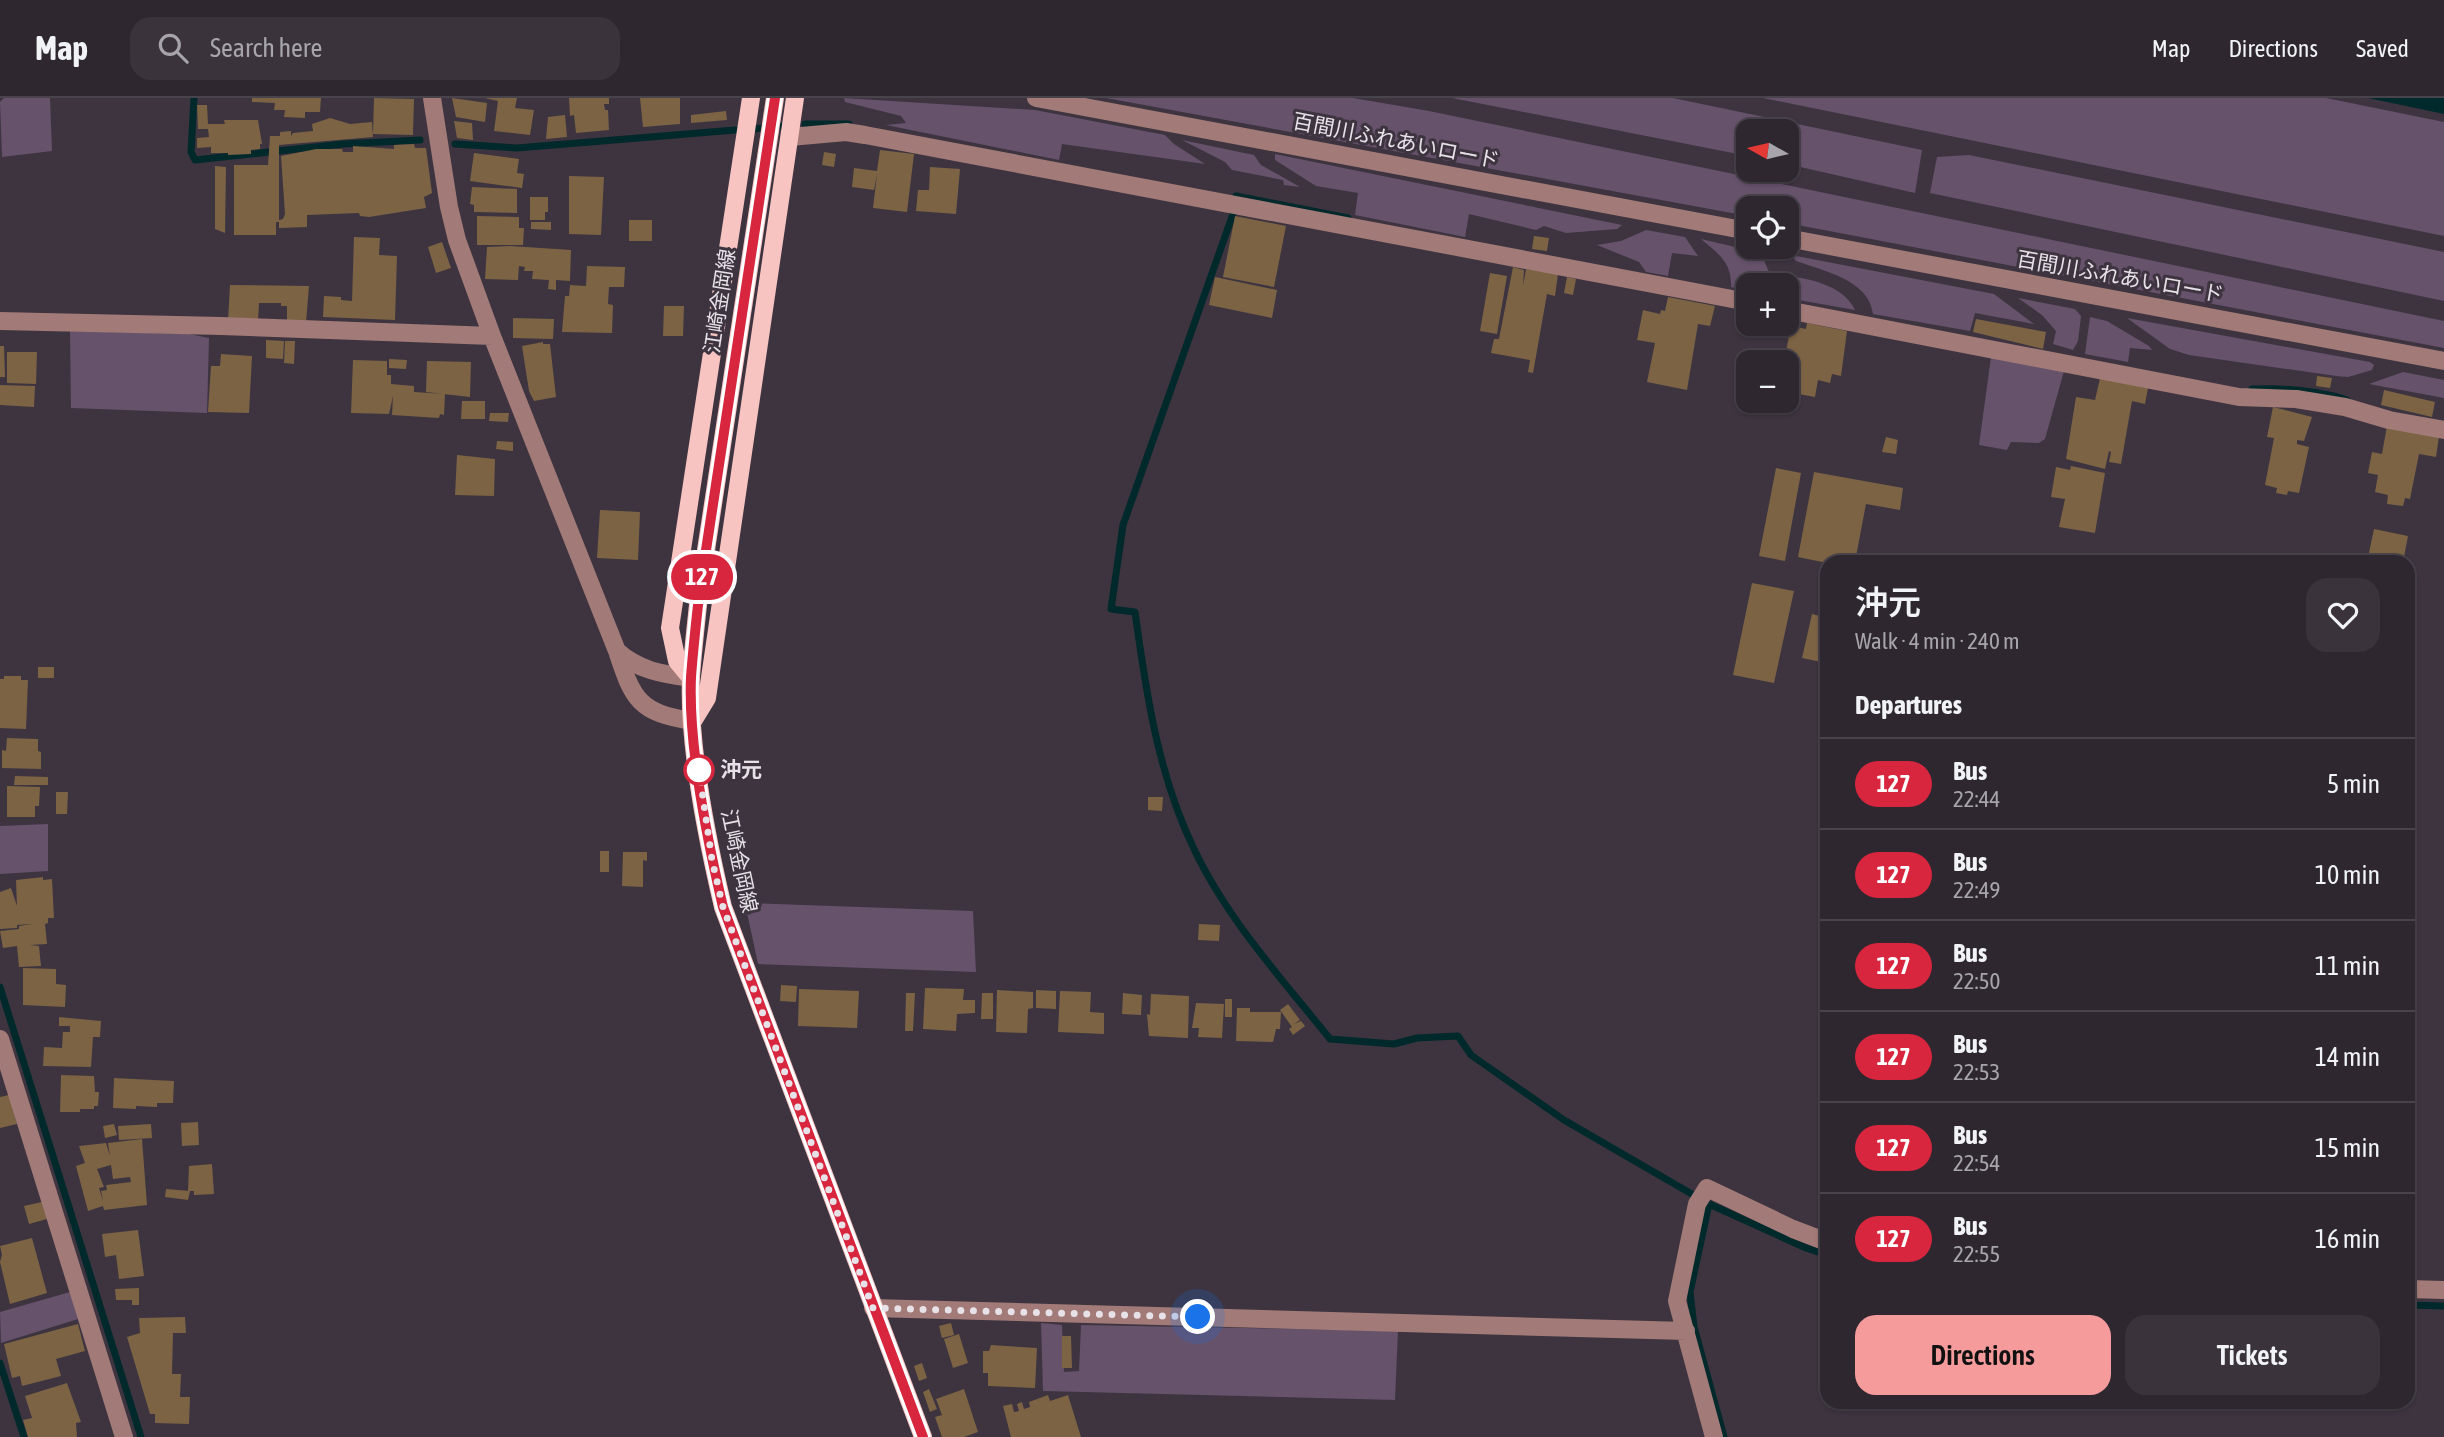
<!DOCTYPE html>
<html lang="en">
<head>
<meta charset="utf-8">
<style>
	body { margin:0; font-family:"Asap Condensed","Noto Sans JP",sans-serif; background:#3a333c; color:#f1f3f6; height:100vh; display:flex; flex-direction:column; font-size:26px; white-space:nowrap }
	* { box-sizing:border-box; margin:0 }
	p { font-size:23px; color:#a7a5ab }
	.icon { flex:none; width:38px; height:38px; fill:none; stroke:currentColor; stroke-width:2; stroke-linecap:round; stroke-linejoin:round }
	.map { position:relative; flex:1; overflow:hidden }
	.sheet { position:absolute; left:1820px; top:457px; width:595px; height:854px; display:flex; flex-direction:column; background:#2e2730; border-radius:21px; box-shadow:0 2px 5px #0004,0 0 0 2px #49444c }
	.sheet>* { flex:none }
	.badge { padding:0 14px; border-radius:23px; font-size:24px; line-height:46px }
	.needle { width:46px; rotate:278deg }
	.buttons { position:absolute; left:1736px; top:21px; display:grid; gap:14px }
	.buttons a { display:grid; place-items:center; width:63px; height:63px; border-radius:14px; background:#2e2730; box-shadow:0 2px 5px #0004,0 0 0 2px #49444c; font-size:35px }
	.you { position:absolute; width:35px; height:35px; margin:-18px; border:5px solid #fff; border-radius:50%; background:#1a73e8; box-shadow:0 0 0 10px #1a73e833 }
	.map>.badge { position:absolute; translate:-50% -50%; box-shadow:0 0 0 4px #fff }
	h2 { padding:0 35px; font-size:26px; line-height:63px }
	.round { display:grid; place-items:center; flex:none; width:74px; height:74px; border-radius:21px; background:#3a333c }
	.summary { display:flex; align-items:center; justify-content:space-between; height:119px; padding:0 35px }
	h1 { font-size:33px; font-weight:600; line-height:52px }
	.cta { display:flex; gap:14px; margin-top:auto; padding:14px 35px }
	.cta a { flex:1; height:80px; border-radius:21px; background:#f59b9c; color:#111; font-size:28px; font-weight:600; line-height:80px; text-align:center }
	.cta a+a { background:#3a333c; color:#f1f3f6 }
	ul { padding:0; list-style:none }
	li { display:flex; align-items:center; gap:21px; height:91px; padding:0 35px; border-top:2px solid #49444c }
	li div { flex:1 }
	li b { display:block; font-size:26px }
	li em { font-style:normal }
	li .badge { min-width:77px; font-weight:700; text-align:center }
	header { display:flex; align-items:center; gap:42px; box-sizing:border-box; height:98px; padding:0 35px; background:#2e2730; border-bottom:2px solid #49444c }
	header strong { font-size:33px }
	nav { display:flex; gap:38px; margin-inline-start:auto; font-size:24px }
	.search { width:490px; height:63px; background:#3a333c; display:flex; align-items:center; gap:18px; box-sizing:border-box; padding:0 24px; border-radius:21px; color:#a7a5ab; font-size:26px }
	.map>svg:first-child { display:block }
	.green { fill:#66526b }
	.water { fill:#00292b }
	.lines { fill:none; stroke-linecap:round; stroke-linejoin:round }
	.stream { stroke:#00292b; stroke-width:7 }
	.building { fill:#7b6344; fill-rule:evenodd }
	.minor { stroke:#a27a77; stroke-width:18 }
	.major { stroke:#f7c4c1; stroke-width:18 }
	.line-casing { stroke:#fff; stroke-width:16 }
	.line { stroke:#d7263d; stroke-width:10 }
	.walk { stroke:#e7e1e8; stroke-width:7; stroke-dasharray:0 12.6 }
	.stop-dot { fill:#fff; stroke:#d7263d; stroke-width:3.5 }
	.labels { text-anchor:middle; stroke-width:6; stroke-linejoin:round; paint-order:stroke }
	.street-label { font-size:21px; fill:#e7e1e8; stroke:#3d3440 }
	.stop-label { font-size:21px; font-weight:bold; fill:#e7e1e8; stroke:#3d3440; text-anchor:start }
</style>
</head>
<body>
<header>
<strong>Map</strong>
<div class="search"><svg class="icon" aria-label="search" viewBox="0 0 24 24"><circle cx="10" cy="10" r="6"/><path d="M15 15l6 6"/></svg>Search here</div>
<nav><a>Map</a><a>Directions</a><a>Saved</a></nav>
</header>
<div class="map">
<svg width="2444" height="1339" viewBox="0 0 2444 1339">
	<rect width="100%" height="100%" fill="#3d3440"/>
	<!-- green -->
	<path class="green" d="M4,0H50L52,53L2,59L0,4Z
		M844,0L1035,12L1165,37L1174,46L1205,66L1062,46L1059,62L886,27L906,25L901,18L845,4Z
		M1106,0H1353L1429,13L2444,223V250L1787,125V110H1748V118Z
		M1452,0H1673L1922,52L1915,95L1787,66V33H1748V58Z
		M1763,0H2326L2444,24V138Z
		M1182,42L1254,57L1261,67L1300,89L1284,87L1283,82L1232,72L1225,64Z
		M1275,56L1622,127L1617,131L1566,135L1544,128L1536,132L1469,116L1465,139L1355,117L1358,95L1316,88L1275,62Z
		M1969,57L2444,154V203L1930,95L1937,59Z
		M1646,132L1685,139L1698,158L1672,155L1668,178L1646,174L1639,164L1597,147L1621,143Z
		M1701,141L1761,155L1769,174C1798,180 1841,182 1855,212L1787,200V187H1748V193L1731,189C1732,165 1719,156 1701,141Z
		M1791,157L1994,196L2034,226L1975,215L1970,233L1873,216C1869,182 1824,173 1796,163Z
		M2018,200L2075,211L2081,218L2078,243L2073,252L2053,246L2056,233L2042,217Z
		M2090,219L2107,223L2149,248L2152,252L2130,250L2128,264L2085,256Z
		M2127,220L2370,264L2374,267L2372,272L2348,279L2336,278L2189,257L2170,251Z
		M70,233L189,236L209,240L207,315L71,310Z
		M1991,259L2064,273L2045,341L2039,345L2011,344L2007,352L1979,347Z
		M2403,274L2444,282V300L2369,286Z
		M48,726V773L0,776V728Z
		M745,805L973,813L976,874L758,866Z
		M70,1194L78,1221L1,1245L0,1214Z
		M1041,1225L1062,1227L1064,1274L1079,1273L1081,1227L1398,1233L1395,1302L1043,1293Z"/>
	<!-- water -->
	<path class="water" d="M2368,0H2444V16Z"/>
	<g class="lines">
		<!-- stream -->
		<path class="stream" d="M194,0L191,54L195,62L343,46L420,42
			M805,26H849
			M754,31L780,28
			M455,46L517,50L735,32
			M1236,98L1348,120
			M1239,99L1123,427L1111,511L1135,514C1146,594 1158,677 1194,751C1227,821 1282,881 1330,941L1394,946L1417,940L1458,938L1471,957L1564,1022L1709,1106L1806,1150L1827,1157
			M2252,291C2284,290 2317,292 2347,302
			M0,889L141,1339
			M1709,1106L1690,1194L1694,1229L1724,1339
			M2408,1207L2444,1208
			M0,1265L24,1339"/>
	</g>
	<!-- building -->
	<path class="building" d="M252,0H321L320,14H305V20L284,19L285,12H274L275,5L252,4Z
		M374,0L414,1L413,37L373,36Z
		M452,0L487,5L485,24L456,19Z
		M485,0H517L515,10L534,12L530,37L494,33L498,3Z
		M569,0H609V6H604L605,12H608L609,32L576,35L574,17L570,18Z
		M640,0H680V26L643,29Z
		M197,7H207L208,26H225L224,22H258L262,46H260V51L251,52V56L228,57V55H211V49L197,50V40L209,39L208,31H198Z
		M726,13L727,22L691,25V17Z
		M565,17L567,39L546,41L548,19Z
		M330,20L350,26L372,24L373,39L279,47V122L283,121L285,116L281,58L316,51H342L343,54H353V48L394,51V47L414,46L415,50H426L432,95L424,99L426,110L369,119L360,118L359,115L307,117V129L279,130V124H276V137H234V67H268L270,38H280V34L291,33V38L293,35L313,33L312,26Z
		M454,23L472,25L473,42L457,40Z
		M880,52L914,56L907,114L873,110L877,76L874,92L852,89L854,70L877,73Z
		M824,54L836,56L834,69L822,67Z
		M474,55L519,61L517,75L524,76L522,90L470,83Z
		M215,68L226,69L225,135L215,131Z
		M930,69L960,71L956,116L916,113L918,92H929Z
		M569,78L604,79L601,137L569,136Z
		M472,89L517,91V115L474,114V107L470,106Z
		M530,99H548V114H545V122H530Z
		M477,118L519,119V130H524L523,147H477Z
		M1235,118L1286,128L1274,189L1223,179Z
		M629,122H652V143H629Z
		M531,124H551V132L531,131Z
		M1534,138L1549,140L1547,153L1532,151Z
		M354,139L380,140L379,157L397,158L395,222L323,219L324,198L341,199V202L352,203Z
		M442,144L451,170L436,175L428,149Z
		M510,148L571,152L570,183L556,182V192L548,191L549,182L532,181L533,173H524L525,169L519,168L518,182L485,181L487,149Z
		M587,168L625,169L624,189H609L608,206L613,207L612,235L562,234L565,198H569L570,187L586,188Z
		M1513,169L1524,172L1523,188L1526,171L1558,176L1555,198L1547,196L1533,275L1528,274L1530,262L1491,255L1494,241H1499Z
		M1490,175L1507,178L1497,236L1480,233Z
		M1215,179L1277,192L1272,220L1209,207Z
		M1567,179L1576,181L1573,197L1564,195Z
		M230,187L309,188L306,224H287V208H281V205H259L258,223H228Z
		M1668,199L1715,208L1710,228L1698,226L1687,292L1647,284L1655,245L1637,242L1643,212L1660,216L1661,212L1665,213Z
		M664,208H684L683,238H663Z
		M513,220L554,221L553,241L513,240Z
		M1976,221L2046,234L2043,251L1973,234Z
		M1807,225L1847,233L1841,278L1832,276L1830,285L1818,282L1815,299L1788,294L1792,274L1787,273V264H1784L1790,233L1792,228L1806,231Z
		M266,242L284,243L283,261L266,260Z
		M285,243H295L294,266L284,265Z
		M543,244V246H550L556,299L534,303L529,293L522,248Z
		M0,248H4L5,279H0Z
		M7,254H37L36,286L7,285Z
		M221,256L252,258L249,315L208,314L211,268H220Z
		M389,261L407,262L406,271L389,270Z
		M353,262L387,263V277H391V286L414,288V294L445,296L444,317L440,316L439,320L392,317L393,298L389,316L351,315Z
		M427,263L471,264L470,299L426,294Z
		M2101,276L2149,285L2145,306L2132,303L2121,366L2109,364L2111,354L2109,353L2105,371L2066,361L2076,299L2095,302Z
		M2317,278L2332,280L2330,290L2316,288Z
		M0,287L35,288L34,309L0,307Z
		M2384,292L2435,304L2432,319L2381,307Z
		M462,303H485V321H461Z
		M2273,309L2312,319L2304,343L2297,342V346L2309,349L2299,395L2288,393L2287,397L2276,395L2277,390L2265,387L2274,340L2267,339Z
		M490,315H509L508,324L489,323Z
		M2387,328L2439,338L2436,359L2419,356L2410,401L2405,400L2403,408L2387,406L2388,397L2375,394L2378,377L2368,375L2372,354L2382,356Z
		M1886,339L1898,342L1896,356L1882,354Z
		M497,343L513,344V353L496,351Z
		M457,357L495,361L494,398L455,397Z
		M2071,368L2105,375L2095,435L2059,429L2065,401L2051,399L2056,369L2070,372Z
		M1776,370L1801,375L1785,463L1759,458Z
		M1814,374L1903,390L1900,412L1866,406L1855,464L1827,465L1798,459Z
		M600,412L640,414L638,462L597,460Z
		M2374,431L2408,438L2403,464H2367Z
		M1752,485L1794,493L1774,585L1733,577Z
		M1812,516L1827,520L1826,565L1802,560Z
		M38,569H54V580H38Z
		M4,578H21V582H28L26,631L0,630V581H4Z
		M7,640L38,641V653L41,654V671L2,670V652L6,653Z
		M15,678L48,679V687H14Z
		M7,688L40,689L39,708H35V719H7Z
		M56,694H68L67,716H56Z
		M1148,699H1163L1162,713L1148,712Z
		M600,753H609V774H600Z
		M623,754H647V763L643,762V789L622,788Z
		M43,779V782L52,781L54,820H48V825L45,826L47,846L30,847L39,848L41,868L19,869L17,848L3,850L0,833L19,831V828L32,826L17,827V830L0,831V794L11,790L17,808L16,782Z
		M1199,826L1220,827L1219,843L1198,842Z
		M23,870L56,871V886L66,887L65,909L23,907Z
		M781,887L797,888L796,904L780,903Z
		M925,890L964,891L963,902H975V915L957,916L956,933L923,931Z
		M799,891L859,893L857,930L798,928Z
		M997,892L1033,894V910L1028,911L1027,935L996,934Z
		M1036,892L1056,893V911L1036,910Z
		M1060,893L1091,894L1090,914L1104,915V936L1058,934Z
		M906,895H915L913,933H905Z
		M982,895H993V921H981Z
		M1123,895L1142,897L1141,917L1122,916Z
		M1151,896L1189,898L1188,940L1149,938L1147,916L1150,917Z
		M1225,901H1232V919H1225Z
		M1196,905L1224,906L1222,940L1198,939L1199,930H1192Z
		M1288,906L1300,922L1294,926L1301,923L1305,928L1293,937L1289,931L1292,929L1280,912Z
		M1237,910H1250V914H1281L1280,931H1276L1273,944L1236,943Z
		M59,919L101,923L100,939H93L91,969L43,968L44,949L62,950L63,934H70V928H59Z
		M61,977L94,978L95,994H99L98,1008H94V1011H80V1014H60Z
		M114,980L174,983L173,1005H157V1009L136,1008V1011L113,1010Z
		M9,997L17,1026L0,1030V999Z
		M198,1024L199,1047L182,1048L181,1025Z
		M114,1026L117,1037L105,1040L103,1028Z
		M151,1026L152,1040L119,1042L118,1028Z
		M142,1041L147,1107L104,1112L103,1108L88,1113L76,1068L85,1065L79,1048L106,1045L110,1058L108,1045ZM111,1067L113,1081L130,1079L131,1084L106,1087L107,1092L101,1093L103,1103L99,1090L104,1089L97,1071Z
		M212,1066L214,1096L194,1097V1093H188L189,1068Z
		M166,1091L190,1093L188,1102L165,1099Z
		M42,1104L47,1121L29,1126L24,1108Z
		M138,1132L144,1178L119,1181L116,1157L105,1159L102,1136Z
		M32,1140L47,1195L10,1206L0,1164L2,1157L0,1148Z
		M139,1190V1207H132V1202H116L115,1191Z
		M185,1219L186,1235H173L172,1276H181L180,1299H190L189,1326L155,1325V1316H150L127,1239L140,1235L139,1220Z
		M951,1225L954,1237L942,1240L939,1228Z
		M78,1226L85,1253L56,1261L61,1278L22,1288L20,1278L12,1280L4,1246Z
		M959,1236L968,1265L953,1270L944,1241Z
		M1062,1238H1071L1072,1270H1062Z
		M991,1247L1037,1250L1035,1290L988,1288V1275H983V1253H989Z
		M922,1265L927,1280L919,1283L914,1268Z
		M67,1285L81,1324L76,1325L77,1339H28L23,1322L32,1320L25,1298Z
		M929,1291L937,1311L930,1314L923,1294Z
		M964,1291L978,1334L964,1339H942L935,1319L942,1317L936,1301Z
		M1048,1297L1050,1303L1068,1297L1081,1339H1011L1003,1308L1012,1306L1014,1314L1019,1313L1017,1306L1022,1304L1024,1311L1030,1309L1029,1304Z"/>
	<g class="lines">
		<!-- minor -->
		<path class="minor" d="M432,0L449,109L457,142L492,238L617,553C633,602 639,615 693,623
			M1036,0L1748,133
			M790,39L846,34L865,37L1748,204
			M1787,140L2444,263
			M1787,212L2239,299L2296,301L2345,309L2389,322L2444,332
			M0,223L221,228L492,238
			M617,553C639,573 663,576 691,580
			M0,941L124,1339
			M2408,1191L2444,1192
			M873,1210L1686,1233
			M1714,1339L1677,1203L1697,1106L1707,1090L1793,1131L1827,1144"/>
		<!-- major -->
		<path class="major" d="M775,0L699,498C696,525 693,552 691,579C688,648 707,741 723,809L923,1339
			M691,580L677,563L670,530L751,0
			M693,623L707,600L795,0"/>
	</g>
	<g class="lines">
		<defs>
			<path id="line" d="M775,0L699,498C696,525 693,552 691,579C688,648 707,741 723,809L923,1339"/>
		</defs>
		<!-- line casing -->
		<use href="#line" class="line-casing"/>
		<!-- line -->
		<use href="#line" class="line"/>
		<!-- walk -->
		<path class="walk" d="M699,672L712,762L723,809L873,1210L1198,1219"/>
	</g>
	<!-- markers -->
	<circle class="stop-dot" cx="699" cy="672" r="14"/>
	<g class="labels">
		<!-- street labels -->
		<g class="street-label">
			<text transform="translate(1396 43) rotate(11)" y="7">百間川ふれあいロード</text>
			<text transform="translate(2120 179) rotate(10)" y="7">百間川ふれあいロード</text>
			<text transform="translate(720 203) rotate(-81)" y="7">江崎金岡線</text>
			<text transform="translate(739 763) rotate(78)" y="7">江崎金岡線</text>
		</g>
		<!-- stop labels -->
		<g class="stop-label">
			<text x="720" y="679">沖元</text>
		</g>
	</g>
</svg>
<div class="buttons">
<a><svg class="needle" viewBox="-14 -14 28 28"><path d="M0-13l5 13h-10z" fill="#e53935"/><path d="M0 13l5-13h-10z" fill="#a7a5ab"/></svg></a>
<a><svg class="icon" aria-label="locate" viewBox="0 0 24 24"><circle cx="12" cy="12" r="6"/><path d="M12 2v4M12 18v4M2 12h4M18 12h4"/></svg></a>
<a>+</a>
<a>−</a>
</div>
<div class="you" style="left:1198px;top:1219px"></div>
<b class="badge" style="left:702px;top:479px;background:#d7263d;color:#fff">127</b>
<section class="sheet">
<div class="summary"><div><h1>沖元</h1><p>Walk · 4 min · 240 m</p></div><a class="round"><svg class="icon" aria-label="heart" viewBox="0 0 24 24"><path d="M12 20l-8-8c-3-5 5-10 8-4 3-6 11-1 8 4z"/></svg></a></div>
<h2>Departures</h2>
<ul>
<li><span class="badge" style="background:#d7263d;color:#fff">127</span><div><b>Bus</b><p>22:44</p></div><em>5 min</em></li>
<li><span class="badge" style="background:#d7263d;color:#fff">127</span><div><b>Bus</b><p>22:49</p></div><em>10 min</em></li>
<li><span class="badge" style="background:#d7263d;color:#fff">127</span><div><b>Bus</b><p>22:50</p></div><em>11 min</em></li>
<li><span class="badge" style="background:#d7263d;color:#fff">127</span><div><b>Bus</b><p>22:53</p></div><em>14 min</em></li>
<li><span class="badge" style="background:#d7263d;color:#fff">127</span><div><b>Bus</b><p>22:54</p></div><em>15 min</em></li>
<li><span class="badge" style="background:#d7263d;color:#fff">127</span><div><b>Bus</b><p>22:55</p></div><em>16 min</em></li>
</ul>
<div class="cta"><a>Directions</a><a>Tickets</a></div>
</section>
</div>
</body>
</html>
